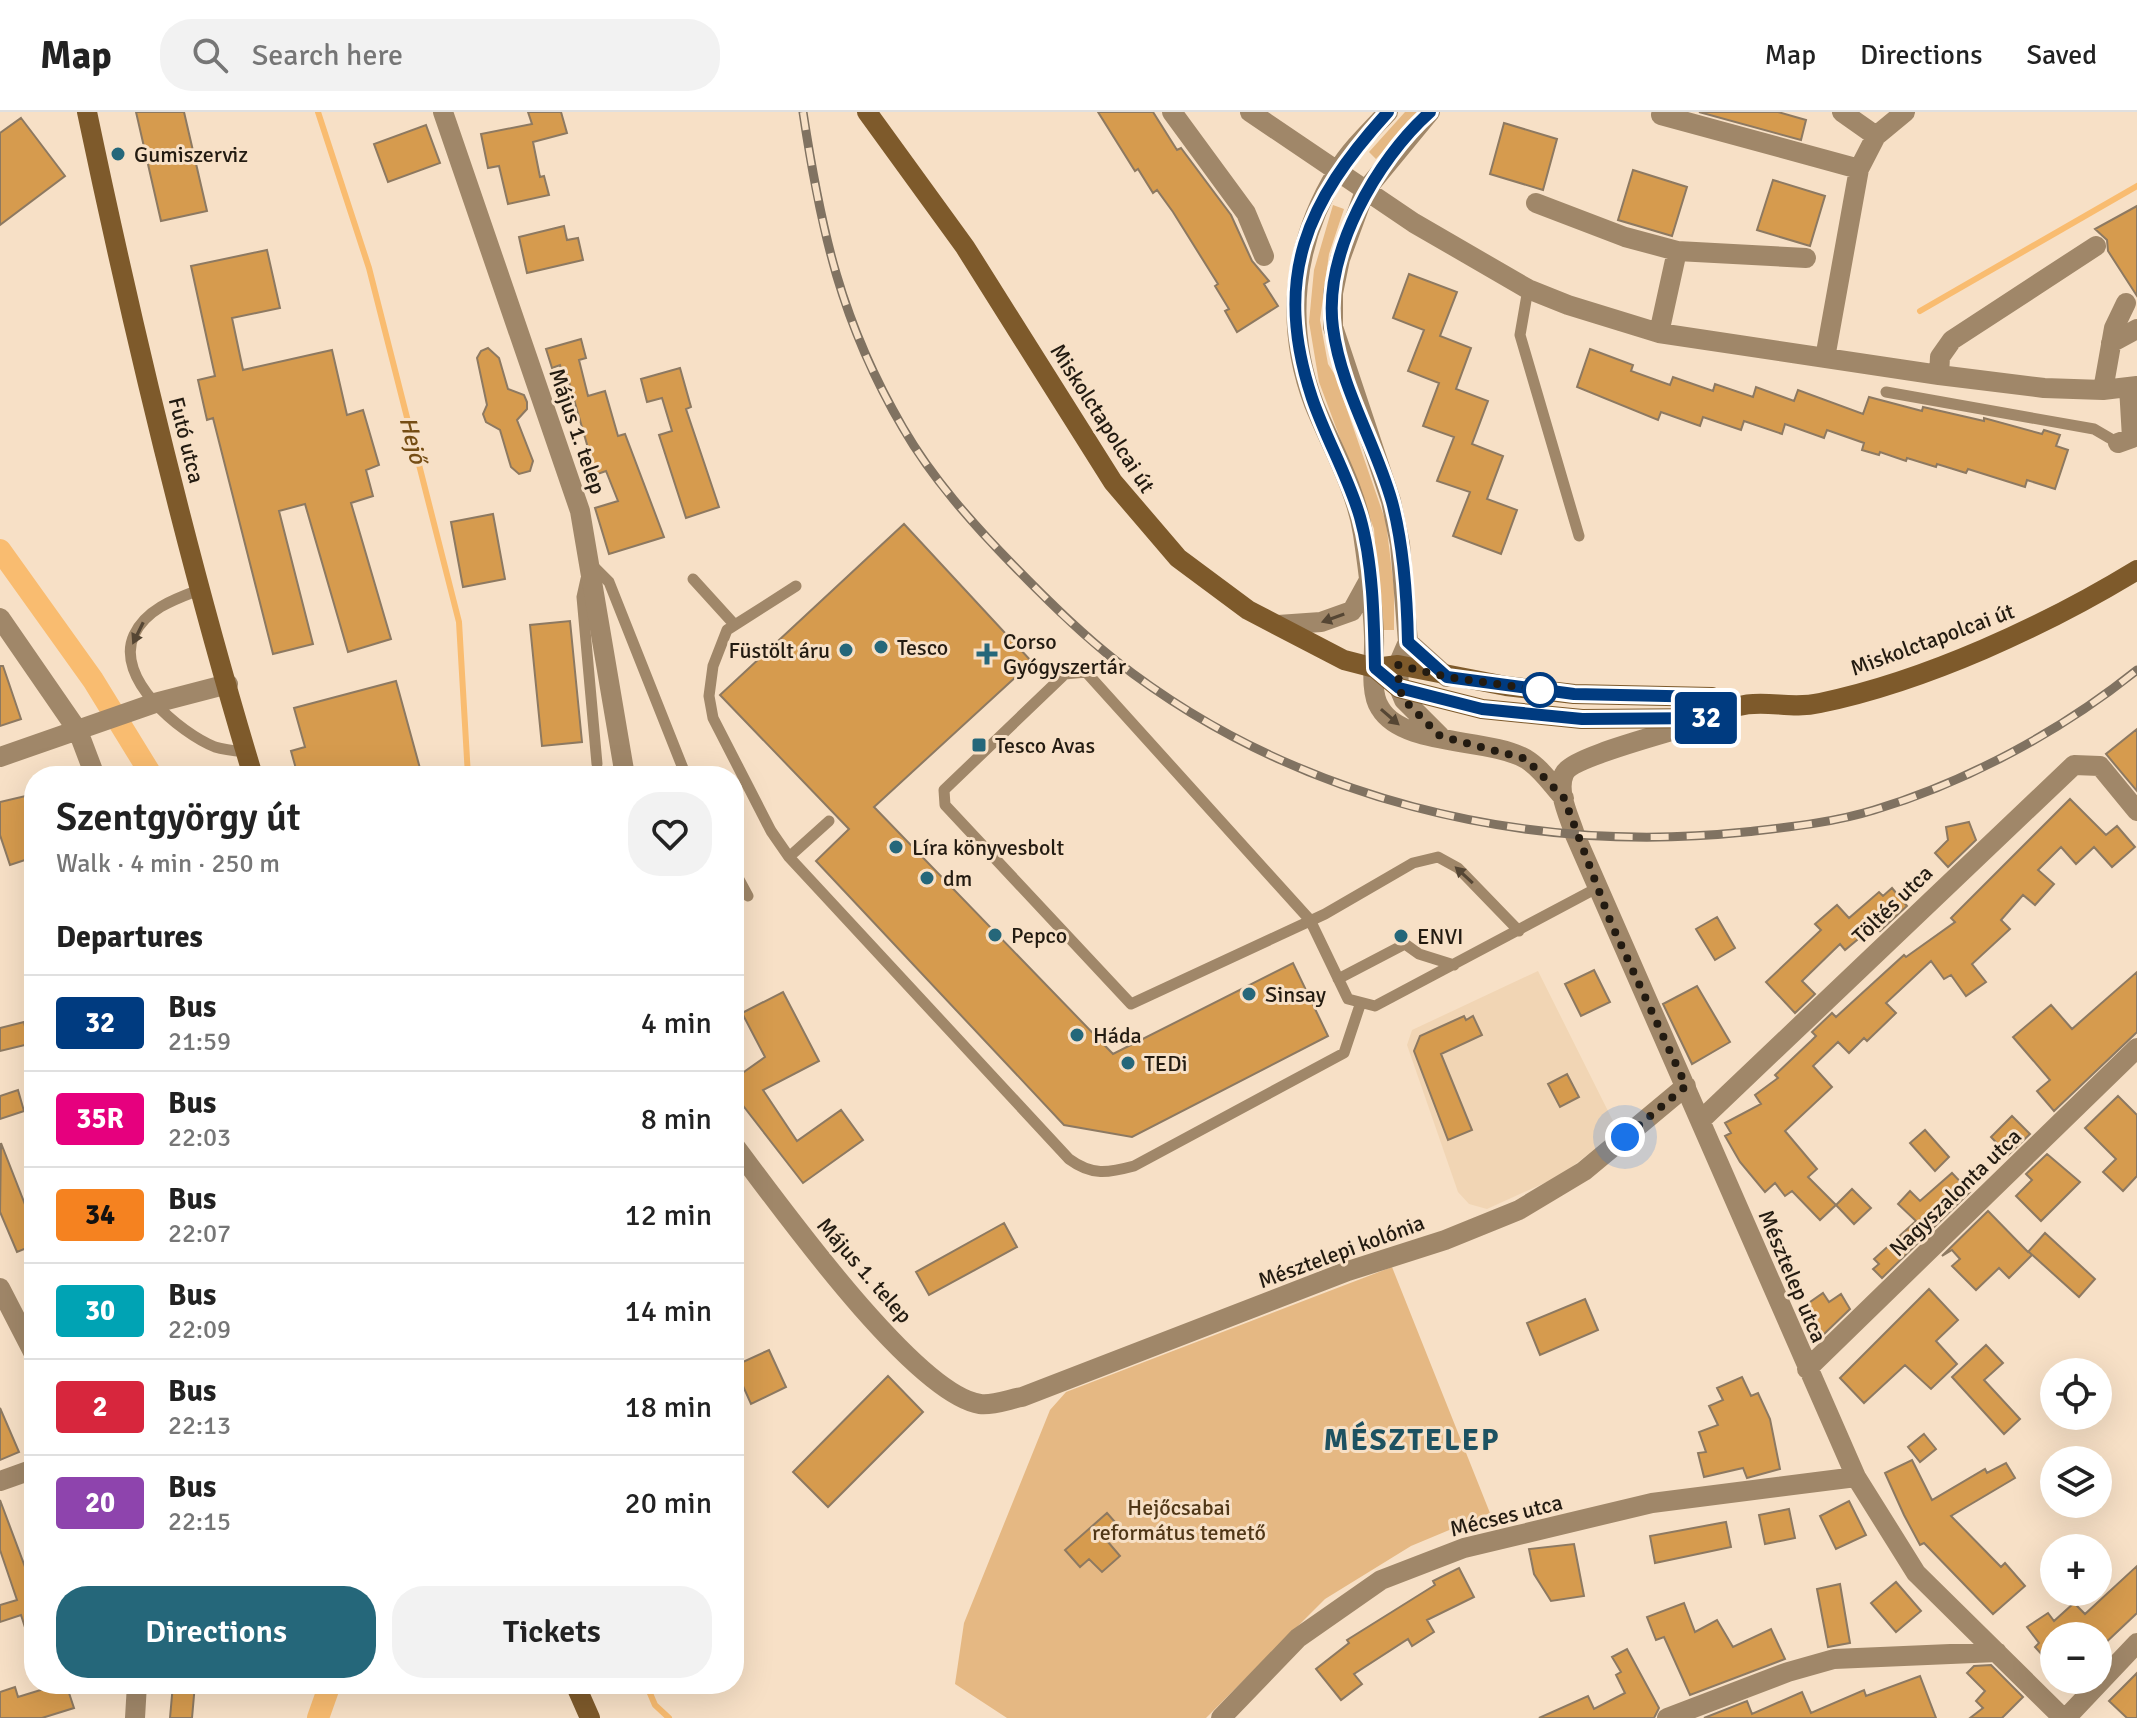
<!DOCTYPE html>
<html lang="en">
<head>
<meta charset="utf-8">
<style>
	body { margin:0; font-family:Signika,sans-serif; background:#f2f2f2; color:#222; height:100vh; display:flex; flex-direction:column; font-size:30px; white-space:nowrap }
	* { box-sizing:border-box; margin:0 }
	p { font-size:26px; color:#767676 }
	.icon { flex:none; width:44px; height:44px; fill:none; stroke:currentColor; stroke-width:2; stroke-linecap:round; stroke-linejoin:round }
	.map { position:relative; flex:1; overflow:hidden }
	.details { position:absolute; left:24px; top:654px; width:720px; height:928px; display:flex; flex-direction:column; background:#fff; border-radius:32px; box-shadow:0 8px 32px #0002 }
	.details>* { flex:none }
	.badge { padding:0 16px; border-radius:6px; font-size:28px; line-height:52px }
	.tools { position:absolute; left:2040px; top:1246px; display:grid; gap:16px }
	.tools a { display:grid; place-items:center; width:72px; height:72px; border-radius:50%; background:#fff; box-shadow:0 8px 32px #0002; font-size:40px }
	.you { position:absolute; width:40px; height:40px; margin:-20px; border:6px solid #fff; border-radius:50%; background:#1a73e8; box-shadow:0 0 0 12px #1a73e833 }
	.map>.badge { position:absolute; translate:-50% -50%; box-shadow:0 0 0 4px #fff }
	h2 { padding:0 32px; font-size:30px; line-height:72px }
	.round { display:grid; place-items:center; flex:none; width:84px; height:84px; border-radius:32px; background:#f2f2f2 }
	.overview { display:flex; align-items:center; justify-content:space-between; height:136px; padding:0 32px }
	h1 { font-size:38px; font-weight:600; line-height:60px }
	.action { display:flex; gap:16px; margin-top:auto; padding:16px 32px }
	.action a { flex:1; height:92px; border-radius:32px; background:#25677a; color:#fff; font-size:32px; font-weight:600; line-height:92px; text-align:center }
	.action a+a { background:#f2f2f2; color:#222 }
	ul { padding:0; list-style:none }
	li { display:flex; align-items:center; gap:24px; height:96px; padding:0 32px; border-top:2px solid #e0e0e0 }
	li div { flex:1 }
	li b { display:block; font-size:30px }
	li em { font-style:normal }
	li .badge { min-width:88px; font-weight:700; text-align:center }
	header { display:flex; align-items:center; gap:48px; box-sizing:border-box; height:112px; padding:0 40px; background:#fff; border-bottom:2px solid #e0e0e0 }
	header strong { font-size:38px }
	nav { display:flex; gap:44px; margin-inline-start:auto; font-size:28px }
	.search { width:560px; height:72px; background:#f2f2f2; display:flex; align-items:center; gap:20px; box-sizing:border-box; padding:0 28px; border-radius:32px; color:#767676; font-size:30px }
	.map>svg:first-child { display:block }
	.built { fill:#f1d5b4 }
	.green { fill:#e5b883 }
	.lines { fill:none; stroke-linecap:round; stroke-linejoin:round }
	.stream { stroke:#f9bc70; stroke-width:6 }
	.canal { stroke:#f9bc70; stroke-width:22 }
	.building { fill:#d69b4e; stroke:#8d7961; stroke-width:2 }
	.lane { stroke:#a08769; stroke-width:11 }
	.street { stroke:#a08769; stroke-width:20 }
	.secondary { stroke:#7e5a2b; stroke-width:20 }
	.rail-casing { stroke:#807261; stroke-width:9 }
	.rail { stroke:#f7e0c6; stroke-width:6; stroke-dasharray:18; stroke-linecap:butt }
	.oneway { fill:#554634 }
	.line-casing { stroke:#fff; stroke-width:18 }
	.line { stroke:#003b80; stroke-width:12 }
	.walk { stroke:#231b11; stroke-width:8; stroke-dasharray:0 14.4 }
	.poi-dot { fill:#25677a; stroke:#f7e0c6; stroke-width:3 }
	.stop-dot { fill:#fff; stroke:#003b80; stroke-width:4 }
	.labels { text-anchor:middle; stroke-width:6; stroke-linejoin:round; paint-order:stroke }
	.poi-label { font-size:22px; fill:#231b11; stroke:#f7e0c6; text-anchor:start }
	.street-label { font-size:22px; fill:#231b11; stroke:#f7e0c6 }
	.park-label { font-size:22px; fill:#503717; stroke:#f7e0c6 }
	.water-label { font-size:24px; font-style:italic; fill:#754d14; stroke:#f7e0c6 }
	.district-label { font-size:30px; font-weight:bold; letter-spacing:2px; fill:#1e5261; stroke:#f7e0c6 }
</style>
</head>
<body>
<header>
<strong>Map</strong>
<div class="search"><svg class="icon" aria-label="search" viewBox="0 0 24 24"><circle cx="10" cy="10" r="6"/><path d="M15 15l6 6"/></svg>Search here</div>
<nav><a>Map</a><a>Directions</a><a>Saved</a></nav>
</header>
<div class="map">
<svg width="2137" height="1606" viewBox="0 0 2137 1606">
	<rect width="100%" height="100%" fill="#f7e0c6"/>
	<!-- built -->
	<path class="built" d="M1538,859L1618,1019L1560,1064L1487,1097L1469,1092L1458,1080L1407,933L1412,918Z"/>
	<!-- green -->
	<path class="green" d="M1405,0H1419L1376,47L1369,40Z
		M1333,93L1344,97L1329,142L1320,208L1328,252L1335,263L1386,410L1394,476V518H1381L1374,417L1319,270L1309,210L1314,158Z
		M1392,1155L1490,1401L1411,1434L1325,1487L1206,1606H1007L955,1572L964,1511L1050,1298L1066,1280Z"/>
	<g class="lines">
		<!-- stream -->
		<path class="stream" d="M318,0L369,156L459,510L468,664
			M1920,199L2137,74
			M646,1572L655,1593L669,1606"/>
		<!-- canal -->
		<path class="canal" d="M0,438L93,568L152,664
			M318,1606L330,1572"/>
	</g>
	<!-- building -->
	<path class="building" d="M136,0H184L207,99L161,109Z
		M528,0H561L567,21L533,30L540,65L544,64L549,83L508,92L499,54L488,56L481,22L532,12Z
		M1098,0H1153L1177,38L1181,36L1231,103L1252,149L1269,169L1264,172L1278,194L1237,220L1225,199L1229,197L1215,174L1218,172L1173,100L1157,78L1153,81L1138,57L1135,59Z
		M1699,0H1778L1806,8L1801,28Z
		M21,6L65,64L0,113V21Z
		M1504,11L1557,27L1543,78L1490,62Z
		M426,13L440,51L388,70L374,32Z
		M1633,58L1687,75L1672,124L1618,108Z
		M1773,68L1825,84L1810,134L1757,118Z
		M2137,94V184L2108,139L2107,128L2095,117Z
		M564,114L567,128L578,126L583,148L527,161L519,125Z
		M267,138L280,196L232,206L243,258L332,238L347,303L363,298L379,353L366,358L373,384L351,391L391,527L348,540L305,392L279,399L313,532L273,542L213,306L207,308L198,268L215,264L191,154Z
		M1409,162L1457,180L1440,224L1471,236L1456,277L1488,289L1472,332L1503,344L1487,387L1517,398L1501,442L1453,424L1470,380L1437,369L1454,325L1423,314L1439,271L1408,259L1424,218L1393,206Z
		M581,227L586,246L579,248L588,284L605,279L618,324L625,322L664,425L609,442L595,396L618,389L606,359L589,365L580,339L588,336L566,260L562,261L560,253L552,256L546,237Z
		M488,236L499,246L508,277L524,283L527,290V297L517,308L533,349L530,359L519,362L511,355L500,318L486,310L483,302L487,293L477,246L481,239Z
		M1590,237L1633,253L1631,259L1670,273L1673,265L1713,279L1715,272L1753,285L1756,275L1794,289L1798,278L1863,302L1869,285L1922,299L1923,295L1984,309V306L2042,322L2044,318L2060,323L2056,334L2068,338L2055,377L2027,368L2025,375L1968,357L1966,361L1937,352L1936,355L1907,346L1906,349L1880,340L1879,343L1862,338L1864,331L1827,318L1824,326L1785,312L1782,322L1744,309L1741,318L1703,305L1700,314L1661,300L1658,308L1577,275Z
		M680,256L691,295L686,297L719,395L686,406L659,323L672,319L662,286L647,290L641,267Z
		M493,402L505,467L463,475L451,410Z
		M904,412L1032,550L874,695L1113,942L1293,851L1328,924L1132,1025L1064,1013L816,749L849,717L720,583Z
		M570,509L582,630L542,634L530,513Z
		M0,554H3L21,607L0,614Z
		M396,569L421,660L405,664H298L291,639L305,635L294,596Z
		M2137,617V679L2106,642Z
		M34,682V745L10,753L0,723V690Z
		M2070,687L2106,723L2117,714L2135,735L2112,755L2094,735L2076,752L2061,735L2038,758L2054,772L2035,793L2023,783L2001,808L2010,817L1972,852L1986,870L1966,884L1951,863L1944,867L1931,849L1886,891L1896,901L1867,929L1864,926L1849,941L1838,930L1813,954L1832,975L1785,1019L1817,1057L1808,1065L1836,1093L1852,1077L1871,1096L1854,1112L1836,1093L1820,1108L1792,1079L1785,1084L1775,1071L1765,1080L1740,1050L1725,1024L1731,1021L1725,1011L1761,992L1755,983L1778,966L1775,963L1811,929L1816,924L1812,920L1832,901L1836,905L1904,843L1906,845L1955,810L1951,806Z
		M1969,710L1976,728L1948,755L1935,741L1948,728L1946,715Z
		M1892,776L1907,794L1880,819L1875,813L1845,838L1840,832L1802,869L1815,882L1795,901L1766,870L1821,818L1815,812L1837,793L1849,806L1879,780L1883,784Z
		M1717,805L1735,836L1715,848L1696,817Z
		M1594,858L1610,890L1581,904L1565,872Z
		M2137,860V920L2054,999L2037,979L2050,968L2013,925L2051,893L2072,917Z
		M1697,874L1730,930L1692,952L1663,892Z
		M783,880L819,949L763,978L797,1029L841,998L863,1028L803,1071L734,982V967L765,945L742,901Z
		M1464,904L1466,908L1473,904L1482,923L1441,942L1472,1018L1448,1028L1414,939L1420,924Z
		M24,910L29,932L0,939V916Z
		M1567,962L1579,985L1560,995L1548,972Z
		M18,978L24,999L0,1007V984Z
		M2118,984L2137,1003V1064L2123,1079L2103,1060L2116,1047L2085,1016Z
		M2012,1004L2030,1022L2008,1043L1991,1025Z
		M1925,1018L1949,1045L1935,1059L1910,1031Z
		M1,1031L28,1100L34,1097V1133L17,1140L0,1100Z
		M2047,1042L2080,1070L2041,1109L2016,1084L2032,1068L2026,1062Z
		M1952,1061L1970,1080L1882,1166L1873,1157L1879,1152L1874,1147L1916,1109L1898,1092L1910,1079L1920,1089Z
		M1988,1099L2028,1140L2045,1121L2095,1167L2079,1185L2029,1140L2032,1143L2009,1166L1999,1156L1976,1178L1952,1154L1960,1147L1952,1138L1942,1144Z
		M1004,1111L1017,1135L929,1183L916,1160Z
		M1929,1177L1958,1208L1936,1229L1957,1252L1931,1277L1905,1253L1864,1291L1840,1266Z
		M1823,1181L1829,1190L1841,1182L1850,1197L1820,1226L1800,1197Z
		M1585,1187L1598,1218L1540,1243L1527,1211Z
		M1986,1233L2003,1251L1984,1268L2020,1307L2004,1322L1952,1265Z
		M769,1238L786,1275L751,1292L734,1254Z
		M888,1264L923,1300L828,1395L793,1360Z
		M1742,1265L1751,1284L1758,1281L1770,1307L1780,1357L1747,1366L1743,1356L1704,1365L1698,1341L1706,1340L1699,1320L1718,1313L1709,1294L1723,1288L1717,1276Z
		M0,1296L19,1340L0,1348Z
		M1924,1322L1936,1337L1920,1350L1908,1335Z
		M1912,1348L1932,1388L1985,1357L1987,1361L2006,1351L2015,1366L1951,1404L2001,1455L2005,1451L2025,1474L1993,1502L1924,1431L1920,1433L1904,1403L1885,1361Z
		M0,1388L34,1479V1531H30L21,1503L0,1510V1493L17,1488L0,1438Z
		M1849,1389L1866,1423L1836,1437L1820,1404Z
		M1789,1397L1795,1426L1765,1432L1759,1403Z
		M1107,1401L1122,1418L1108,1430L1120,1444L1102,1460L1089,1447L1080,1455L1065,1438Z
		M1726,1410L1731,1435L1655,1451L1650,1424Z
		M1574,1432L1584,1484L1551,1489L1534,1462L1529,1437Z
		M2137,1454V1501L2098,1538V1524H2054V1556L2035,1535L2039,1531L2027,1515L2048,1501L2054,1509L2074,1491L2085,1502Z
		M1459,1456L1474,1485L1427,1508L1434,1520L1412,1534L1408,1527L1354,1562L1362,1572L1341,1588L1316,1557L1349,1531L1347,1528L1435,1473L1433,1469Z
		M1896,1470L1921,1499L1896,1520L1871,1491Z
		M1840,1472L1850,1531L1828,1535L1817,1477Z
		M1684,1491L1695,1520L1717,1508L1733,1535L1771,1517L1785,1547L1690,1583L1664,1525L1656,1528L1647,1505Z
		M1627,1537L1659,1596L1654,1606H1539L1588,1584L1594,1597L1625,1581L1616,1563L1621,1560L1612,1545Z
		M1991,1553L2023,1585L2002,1606H1970L1983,1596L1976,1589L1985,1579L1967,1561L1974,1554Z
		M2137,1561V1606H2127L2109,1589Z
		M1920,1564L1936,1606H1704L1747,1589L1752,1602L1802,1580L1811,1601L1864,1578L1866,1584Z
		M60,1572H66L74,1596L42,1606H0V1580L15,1575L18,1585Z
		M173,1572H195L192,1606H170Z"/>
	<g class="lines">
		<!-- lane -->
		<path class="lane" d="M1528,177L1520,223L1579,424
			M1886,280L2094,317L2118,331
			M592,453L609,470L686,664
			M586,467L582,485L597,652
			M693,467L733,511
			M796,474L727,518L713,554L709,584L713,606L771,719L789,745L1069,1047C1092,1064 1108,1061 1134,1054L1344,941L1360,893
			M199,478C175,487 146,497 134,523C114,566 180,621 215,635C225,638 236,639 246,640
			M789,745L829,709
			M734,758L748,784
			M1519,819L1458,756L1438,745L1413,751L1325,802L1131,892L945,693L944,678L1065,562L1086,560L1310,808L1348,887L1375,894L1597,776
			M1338,867L1405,832L1419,842L1454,853"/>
		<!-- street -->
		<path class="street" d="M443,0L580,399L625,664
			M1172,0L1246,101L1264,144
			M1250,0L1414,111L1528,177L1568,193L1659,221L1939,263L2044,276L2103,278L2137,274
			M1388,0C1370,19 1350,38 1337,60C1293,132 1284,213 1314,292C1331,334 1356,376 1363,422C1368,456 1373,490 1374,524C1375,544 1369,580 1380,596C1403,635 1487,625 1526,647C1541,656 1552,673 1564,686
			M1430,0L1365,79L1340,147L1333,181V215L1391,389L1400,432L1408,530L1398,553L1399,576L1404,588L1440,624
			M1842,0L1876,24
			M1661,3L1859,57
			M1536,91L1625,125L1677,139L1806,146
			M1659,221L1677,139
			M2111,231L2137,217
			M1825,246L1859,57L1876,24L1905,0
			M1939,263L1940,245L1952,228L2096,134
			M2103,278L2114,216L2126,191
			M2118,331L2132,326L2129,275
			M0,506L78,619L95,664
			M1278,513L1321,510L1352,499L1369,468
			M1408,530L1447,565
			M1709,607C1683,618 1572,643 1564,662C1556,680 1570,706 1575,723L1856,1365L1916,1461L2063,1606
			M0,645L155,591L228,572
			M1701,1008L2074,653L2100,654L2137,699
			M734,1033C777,1090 914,1282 980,1292C992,1294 1010,1287 1022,1285L1348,1159L1445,1128L1519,1098L1584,1059L1686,974
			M0,1176L34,1242
			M1807,1257L2137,936
			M0,1369L34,1357
			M135,1606L137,1572
			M1221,1606L1298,1526L1381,1468L1464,1436L1652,1391L1856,1365
			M1667,1606L1788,1560L1834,1547L1997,1540
			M2066,1606L2137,1531"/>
		<!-- secondary -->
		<path class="secondary" d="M87,0C134,223 187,446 253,664
			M867,0L965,135L1113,370L1178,446L1248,498L1344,548L1375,556L1398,553L1506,574L1574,582L1712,585L1731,594
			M1375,556L1399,576L1482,597L1582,607L1713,606C1754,579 1781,600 1820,591C1926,569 2045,514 2137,458
			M575,1572L590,1606"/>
		<defs>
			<path id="rail" d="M803,0C821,119 841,210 903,316C932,366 972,411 1013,453C1045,486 1079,520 1115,548C1292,687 1524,743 1745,720C1788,715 1832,711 1874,698C1967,670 2061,619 2137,558"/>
		</defs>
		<!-- rail casing -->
		<use href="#rail" class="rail-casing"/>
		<!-- rail -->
		<use href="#rail" class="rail"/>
	</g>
	<!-- one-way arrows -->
	<defs><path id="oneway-solid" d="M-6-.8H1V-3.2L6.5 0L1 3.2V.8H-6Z" transform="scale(2)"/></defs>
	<g class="oneway">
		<use href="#oneway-solid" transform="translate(1333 506) rotate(160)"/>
		<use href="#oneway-solid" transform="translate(138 521) rotate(116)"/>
		<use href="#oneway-solid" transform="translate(1390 605) rotate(41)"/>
		<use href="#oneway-solid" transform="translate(1464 763) rotate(-137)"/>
	</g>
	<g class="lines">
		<defs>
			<path id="line" d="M1388,0C1306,90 1272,166 1312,286C1326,327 1348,364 1360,405C1373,451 1374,507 1375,556L1399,576L1482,597L1582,607L1713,606L1731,594L1712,585L1574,582L1447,565L1408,530C1407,484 1404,435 1392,390C1376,332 1341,277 1333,216C1323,142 1376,48 1430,0"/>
		</defs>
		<!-- line casing -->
		<use href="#line" class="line-casing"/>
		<!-- line -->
		<use href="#line" class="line"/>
		<!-- walk -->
		<path class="walk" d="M1540,578L1447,565L1398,553L1399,576L1404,588L1440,624L1526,647L1564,686L1611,811L1686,974L1625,1025"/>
	</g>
	<!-- markers -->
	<g class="poi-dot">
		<circle cx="118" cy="42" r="8"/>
		<circle cx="881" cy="535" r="8"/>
		<circle cx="846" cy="538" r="8"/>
		<path d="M983 530h8v8h8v8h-8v8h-8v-8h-8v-8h8z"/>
		<rect x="971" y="625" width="16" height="16" rx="4"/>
		<circle cx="896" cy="735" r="8"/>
		<circle cx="927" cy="766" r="8"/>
		<circle cx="995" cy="823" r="8"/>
		<circle cx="1401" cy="824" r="8"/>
		<circle cx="1249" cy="882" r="8"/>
		<circle cx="1077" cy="923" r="8"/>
		<circle cx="1128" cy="951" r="8"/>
	</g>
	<circle class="stop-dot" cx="1540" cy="578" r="16"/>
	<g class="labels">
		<!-- poi labels -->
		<g class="poi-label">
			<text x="134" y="50">Gumiszerviz</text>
			<text x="1003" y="537">Corso<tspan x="1003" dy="25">Gyógyszertár</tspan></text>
			<text x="897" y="543">Tesco</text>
			<text x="830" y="546" text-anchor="end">Füstölt áru</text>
			<text x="995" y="641">Tesco Avas</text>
			<text x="912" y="743">Líra könyvesbolt</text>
			<text x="943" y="774">dm</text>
			<text x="1011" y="831">Pepco</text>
			<text x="1417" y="832">ENVI</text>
			<text x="1265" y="890">Sinsay</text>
			<text x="1093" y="931">Háda</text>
			<text x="1144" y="959">TEDi</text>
		</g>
		<!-- street labels -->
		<g class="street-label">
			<text transform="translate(1103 306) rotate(57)" y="8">Miskolctapolcai út</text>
			<text transform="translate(578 319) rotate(71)" y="8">Május 1. telep</text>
			<text transform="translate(187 328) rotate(76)" y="8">Futó utca</text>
			<text transform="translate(1932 527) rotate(-20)" y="8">Miskolctapolcai út</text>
			<text transform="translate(1892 792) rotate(-44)" y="8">Töltés utca</text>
			<text transform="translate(1955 1080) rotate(-44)" y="8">Nagyszalonta utca</text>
			<text transform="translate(1341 1139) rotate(-20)" y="8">Mésztelepi kolónia</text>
			<text transform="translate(865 1158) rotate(49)" y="8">Május 1. telep</text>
			<text transform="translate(1793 1164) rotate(67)" y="8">Mésztelep utca</text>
			<text transform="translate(1506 1403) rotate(-14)" y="8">Mécses utca</text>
		</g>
		<!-- park labels -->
		<g class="park-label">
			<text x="1179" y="1403">Hejőcsabai<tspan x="1179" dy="25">református temető</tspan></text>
		</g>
		<!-- water labels -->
		<g class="water-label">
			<text transform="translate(413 328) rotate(76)" y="8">Hejő</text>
		</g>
		<!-- district labels -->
		<g class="district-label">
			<text x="1412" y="1338">MÉSZTELEP</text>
		</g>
	</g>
</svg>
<div class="tools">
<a><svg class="icon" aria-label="locate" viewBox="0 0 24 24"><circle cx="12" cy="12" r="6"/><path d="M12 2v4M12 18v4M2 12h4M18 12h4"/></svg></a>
<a><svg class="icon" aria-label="layers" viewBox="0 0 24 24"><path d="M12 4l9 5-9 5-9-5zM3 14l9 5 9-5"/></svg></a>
<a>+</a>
<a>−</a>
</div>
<div class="you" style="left:1625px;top:1025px"></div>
<b class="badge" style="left:1706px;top:606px;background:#003b80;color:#fff">32</b>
<section class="details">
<div class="overview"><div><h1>Szentgyörgy út</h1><p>Walk · 4 min · 250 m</p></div><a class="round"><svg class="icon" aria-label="heart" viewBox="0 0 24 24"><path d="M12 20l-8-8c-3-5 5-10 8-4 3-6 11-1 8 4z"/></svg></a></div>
<h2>Departures</h2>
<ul>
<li><span class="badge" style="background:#003b80;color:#fff">32</span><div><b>Bus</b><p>21:59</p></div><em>4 min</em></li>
<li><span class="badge" style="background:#e6007e;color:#fff">35R</span><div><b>Bus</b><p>22:03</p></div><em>8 min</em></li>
<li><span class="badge" style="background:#f58220;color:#111">34</span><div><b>Bus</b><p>22:07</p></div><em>12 min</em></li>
<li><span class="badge" style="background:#00a3b4;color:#fff">30</span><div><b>Bus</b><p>22:09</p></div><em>14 min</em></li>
<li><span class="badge" style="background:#d7263d;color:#fff">2</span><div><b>Bus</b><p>22:13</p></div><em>18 min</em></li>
<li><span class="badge" style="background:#8e44ad;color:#fff">20</span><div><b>Bus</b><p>22:15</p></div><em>20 min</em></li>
</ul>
<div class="action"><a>Directions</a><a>Tickets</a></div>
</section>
</div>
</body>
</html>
